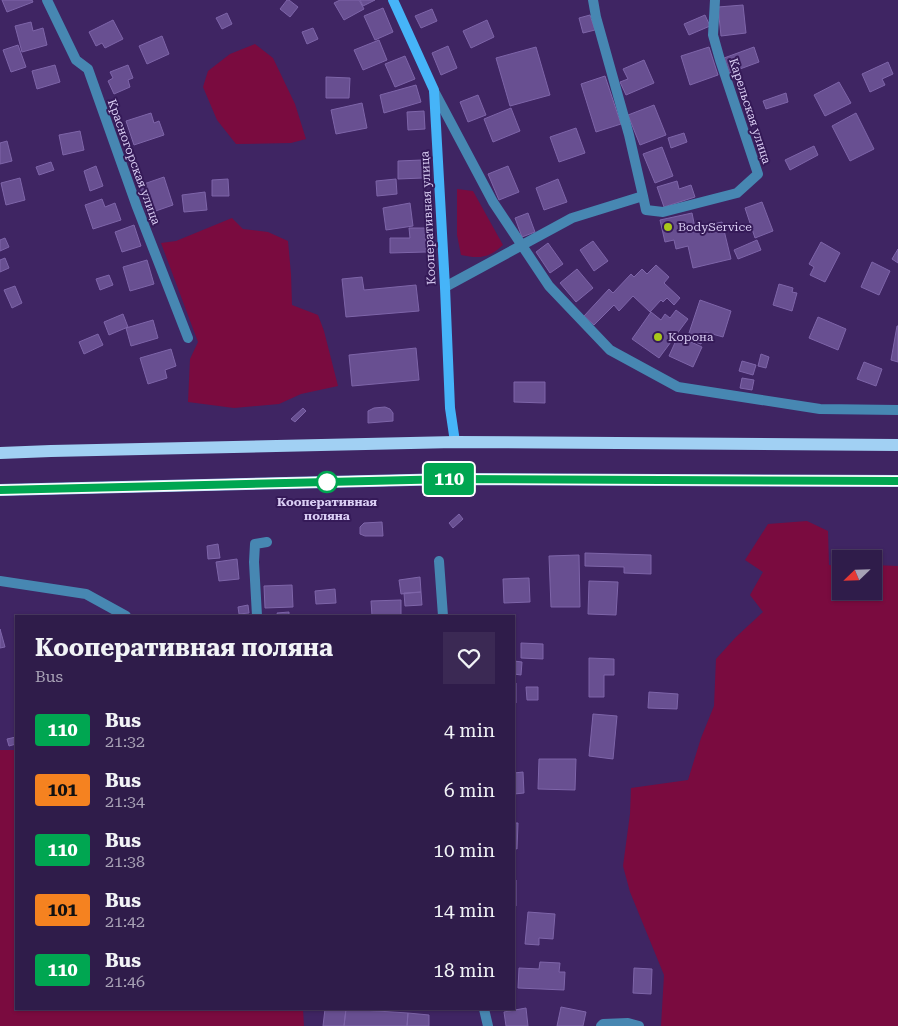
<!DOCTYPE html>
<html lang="en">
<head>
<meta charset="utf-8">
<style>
	body { margin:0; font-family:"Roboto Serif",serif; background:#3b2954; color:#f1f3f6; height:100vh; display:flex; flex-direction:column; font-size:19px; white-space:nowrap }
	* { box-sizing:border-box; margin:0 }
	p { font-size:16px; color:#a7a1b5 }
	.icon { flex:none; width:28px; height:28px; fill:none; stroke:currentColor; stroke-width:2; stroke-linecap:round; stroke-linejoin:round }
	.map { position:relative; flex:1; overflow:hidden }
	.panel { position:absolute; left:15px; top:615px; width:500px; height:395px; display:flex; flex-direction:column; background:#2f1c4a; border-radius:0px; box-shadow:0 1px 4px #0004,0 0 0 1px #4a3a62 }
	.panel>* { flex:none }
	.badge { padding:0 10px; border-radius:4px; font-size:18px; line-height:32px }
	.needle { width:32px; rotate:247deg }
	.tools { position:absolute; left:832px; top:550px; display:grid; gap:10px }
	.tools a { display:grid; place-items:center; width:50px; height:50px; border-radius:0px; background:#2f1c4a; box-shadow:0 1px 4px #0004,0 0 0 1px #4a3a62; font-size:25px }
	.map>.badge { position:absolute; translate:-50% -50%; box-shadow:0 0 0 2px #fff }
	.round { display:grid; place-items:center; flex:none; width:52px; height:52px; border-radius:0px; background:#3b2954 }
	.head { display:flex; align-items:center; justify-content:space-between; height:85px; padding:0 20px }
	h1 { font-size:24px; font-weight:700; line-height:38px }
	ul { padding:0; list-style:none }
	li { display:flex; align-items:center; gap:15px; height:60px; padding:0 20px }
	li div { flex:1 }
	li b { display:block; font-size:19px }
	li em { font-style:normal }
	li .badge { min-width:55px; font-weight:700; text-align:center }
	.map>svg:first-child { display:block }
	.green { fill:#7a0b3f }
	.building { fill:#684f91; stroke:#7e65a9 }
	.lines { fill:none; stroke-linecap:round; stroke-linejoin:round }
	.street { stroke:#4787b2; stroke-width:10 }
	.secondary { stroke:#46b4f8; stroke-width:10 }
	.primary { stroke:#a1d0f3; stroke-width:12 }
	.line-casing { stroke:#fff; stroke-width:11 }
	.line { stroke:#00a651; stroke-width:8 }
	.poi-dot { fill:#a9c71a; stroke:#351a58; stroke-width:2 }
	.stop-dot { fill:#fff; stroke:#00a651; stroke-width:2.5 }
	.labels { text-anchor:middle; stroke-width:4; stroke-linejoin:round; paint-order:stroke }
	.street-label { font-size:12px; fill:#d9cdf3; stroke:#351a58 }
	.poi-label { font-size:12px; fill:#d9cdf3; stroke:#351a58; text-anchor:start }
	.stop-label { font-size:12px; font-weight:bold; fill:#d9cdf3; stroke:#351a58 }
</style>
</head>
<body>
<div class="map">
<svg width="898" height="1026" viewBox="0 0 898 1026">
	<rect width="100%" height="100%" fill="#3f2563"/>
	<!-- green -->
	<path class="green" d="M255,44L273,58L295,104L306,139L291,143L236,144L217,120L203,87L208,71L230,54Z
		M457,189L473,191L503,245C489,258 480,259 461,255L457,235Z
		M232,218L243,229L268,232L288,241L291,274L292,305L318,315L324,331L338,386L301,394L279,404L234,408L188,402L190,359L198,342L161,243L176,241Z
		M807,521L828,531L829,565L841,566V591H874V565L898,566V1026H661L664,975L630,892L623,866L630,814L631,788L688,780L701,738L714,706L716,659L736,637L763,612L750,595L763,572L745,560L768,524Z
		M0,750H16V1009H303L304,1026H0Z"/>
	<!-- building -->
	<path class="building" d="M2,0H32L33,2L7,12Z
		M287,0H289L298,7L290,17L280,9Z
		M340,0H359L364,9L344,20L334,3Z
		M360,0H375L363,6Z
		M743,5L746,33L721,36L718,7Z
		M383,8L393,32L375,40L364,16Z
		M432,9L437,21L421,28L415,16Z
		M227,13L232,24L222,29L216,18Z
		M590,15L595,30L583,33L579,18Z
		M705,15L710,26L689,35L684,24Z
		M113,20L123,39L105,48L102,43L96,46L89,32Z
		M487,20L494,37L471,48L463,31Z
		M31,22L33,31L43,28L47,45L22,52L15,26Z
		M313,28L318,39L307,44L302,32Z
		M162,36L169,54L147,64L139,46Z
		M379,40L387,60L363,70L354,50Z
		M18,45L26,67L11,72L3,50Z
		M448,46L457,68L441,75L432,53Z
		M536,47L550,95L510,106L496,58Z
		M709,47L718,75L690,85L681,56Z
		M754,47L759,62L729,73L724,58Z
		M405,56L415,79L395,87L385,64Z
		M644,60L654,83L626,95L620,82L628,79L623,69Z
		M888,62L893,74L882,79L885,85L870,92L862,74Z
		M55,65L60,82L37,89L32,71Z
		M128,65L133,78L128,80L130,87L114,94L108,81L113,78L110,72Z
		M605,76L621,124L596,132L581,84Z
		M326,77L350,78L349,98H326Z
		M839,82L851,103L825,116L814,95Z
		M416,85L421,102L384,113L380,95Z
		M786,93L788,102L766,109L763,101Z
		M478,95L486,115L468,122L460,102Z
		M362,103L367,128L336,134L331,110Z
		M654,105L666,135L640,145L628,115Z
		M511,108L520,131L493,142L484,119Z
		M424,111L425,129L408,130L407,112Z
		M151,113L154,123L159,121L164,135L134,145L126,121Z
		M856,113L874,149L850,161L832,126Z
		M576,128L585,153L559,162L550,137Z
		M80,131L84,150L63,155L59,135Z
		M684,133L687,142L671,148L668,138Z
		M7,141L12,161L0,164V143Z
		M814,146L818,155L790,170L785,160Z
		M662,147L673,176L655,183L643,154Z
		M422,160L423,178L398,179V161Z
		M51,162L54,170L39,175L36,167Z
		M96,166L103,186L90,191L84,171Z
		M508,166L519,192L499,200L488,174Z
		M164,177L173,205L147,214L138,186Z
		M20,178L25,200L6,205L1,183Z
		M228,179L229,196H212V180Z
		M396,179L397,194L377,196L376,181Z
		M558,179L567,202L544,210L536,188Z
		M677,181L679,189L691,185L695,197L664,207L657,187Z
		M205,192L207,210L184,212L182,195Z
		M102,199L105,207L115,203L121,220L93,229L85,205Z
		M762,202L773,231L755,238L745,208Z
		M410,203L413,226L386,230L383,208Z
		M528,213L535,232L522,237L515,218Z
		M692,213L695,228L722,222L731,259L693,268L688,246L676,249L674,240L665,242L660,220Z
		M134,225L141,246L122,252L115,232Z
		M409,228H425L426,252L390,253V238H410Z
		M5,238L9,247L0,251V240Z
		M757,240L761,250L738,259L734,250Z
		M593,241L608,261L594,271L580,250Z
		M821,242L840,253L825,282L810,275L814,267L809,264Z
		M548,243L563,264L550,273L536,252Z
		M898,249V263L892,259Z
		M5,258L9,268L0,272V260Z
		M147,260L154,284L130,291L123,267Z
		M872,262L890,271L879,295L861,287Z
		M656,265L669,277L664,283L680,298L674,305L667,298L663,302L661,300L650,312L633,296L619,311L614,305L594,325L584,316L609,289L613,293L631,274L634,277L642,269L647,274Z
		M577,269L593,288L576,302L560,283Z
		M109,275L113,285L100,290L96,279Z
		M362,277L364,290L416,285L419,311L346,317L342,279Z
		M779,284L793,288L792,292L797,293L792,311L773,305Z
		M15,286L22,303L12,308L4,290Z
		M700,300L731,311L723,337L705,332L701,344L687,339Z
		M676,310L688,319L659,358L632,339L651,312L661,320L665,314L670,318Z
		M123,314L128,327L109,335L104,322Z
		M818,317L846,329L838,350L809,338Z
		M153,320L158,338L131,346L126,328Z
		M897,326H898V362L891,360Z
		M98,334L103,345L84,354L79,342Z
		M678,336L702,347L693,367L669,356Z
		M416,348L419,380L352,386L349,355Z
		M171,349L176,366L165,370L167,378L148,384L140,358Z
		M761,354L769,357L766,368L758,366Z
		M742,361L756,365L753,375L739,371Z
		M864,362L882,369L876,386L857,379Z
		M742,378L754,380L752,390L740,388Z
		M514,382H545V403L514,402Z
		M385,407L390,409L393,413V421L368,423V411L374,408Z
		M303,408L306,411L295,422L291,419Z
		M459,514L463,519L453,528L449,523Z
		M382,522L383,536H365L360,534V527L364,523Z
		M218,544L220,558L208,559L207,546Z
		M585,553L651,555V574L624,573V567L585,566Z
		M579,555L580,607H551L549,556Z
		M237,559L239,579L219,581L216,562Z
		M420,577L421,592L401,594L399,580Z
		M529,578L530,602L504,603L503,579Z
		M589,581L618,582L616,615L588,614Z
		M292,585L293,607L265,608L264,586Z
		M335,589L336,603L316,604L315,591Z
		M421,592L422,605L405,606L404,593Z
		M401,600V616H372L371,601Z
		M248,605L249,613L239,614L238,607Z
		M289,612V616H278L277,613Z
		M0,629L5,647L0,648Z
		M521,643L543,644V659L521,658Z
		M589,658L614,659V675H604V697H589Z
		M514,661L522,662L521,675L514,674Z
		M514,683H516V703H514Z
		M526,687H538V700H527Z
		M649,692L678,694L677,709L648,708Z
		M593,714L617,716L613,759L589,756Z
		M16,737V744L9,746L7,739Z
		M539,759H576L575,790L538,789Z
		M523,772L524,793L514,794V773Z
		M514,823H518L517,849L514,848Z
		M514,880H516V906H514Z
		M528,912L555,914L553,939L539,938V945L525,944Z
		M540,962L560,963L559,972H565L564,990L518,988L519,968L539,969Z
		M634,968L652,969L651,994L633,993Z
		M561,1007L586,1012L583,1026H557Z
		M526,1008L528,1026H506L504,1012Z
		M325,1009H346L344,1026H323Z
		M346,1009L408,1013L407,1026H344Z
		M408,1013L429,1015V1026H407Z"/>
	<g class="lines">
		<!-- street -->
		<path class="street" d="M47,0L76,60L88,69L137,207L188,338
			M593,0L596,17L629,135L643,196
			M434,91L493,202L549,286L610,350L678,387L820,409L898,410
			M445,287L572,218L643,196L646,210L663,212L737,193L758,174L720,60L713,35L715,0
			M439,561L443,616
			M0,581L86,594L126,616
			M257,616L254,562L255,544L267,542
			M484,1009L488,1026
			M601,1026L603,1024L628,1023L639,1026"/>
		<!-- secondary -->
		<path class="secondary" d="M393,0L434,90L445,287L450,408L455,442"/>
		<!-- primary -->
		<path class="primary" d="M0,453L51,451L455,442L898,445
			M0,490L452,479L898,481"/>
	</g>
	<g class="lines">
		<defs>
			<path id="line" d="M0,490L452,479L898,481"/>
		</defs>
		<!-- line casing -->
		<use href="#line" class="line-casing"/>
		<!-- line -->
		<use href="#line" class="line"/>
	</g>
	<!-- markers -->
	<g class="poi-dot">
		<circle cx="668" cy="227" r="5"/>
		<circle cx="658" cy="337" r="5"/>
	</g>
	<circle class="stop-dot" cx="327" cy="482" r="10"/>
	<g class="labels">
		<!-- street labels -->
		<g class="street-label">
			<text transform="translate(750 111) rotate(72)" y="4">Карельская улица</text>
			<text transform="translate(134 162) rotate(70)" y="4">Красногорская улица</text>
			<text transform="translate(428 218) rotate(-93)" y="4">Кооперативная улица</text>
		</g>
		<!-- poi labels -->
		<g class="poi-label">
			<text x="678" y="231">BodyService</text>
			<text x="668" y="341">Корона</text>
		</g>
		<!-- stop labels -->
		<g class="stop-label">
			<text x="327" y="506">Кооперативная<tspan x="327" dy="14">поляна</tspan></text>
		</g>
	</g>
</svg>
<div class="tools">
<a><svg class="needle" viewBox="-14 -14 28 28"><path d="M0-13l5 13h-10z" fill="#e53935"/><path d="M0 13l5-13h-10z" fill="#a7a1b5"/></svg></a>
</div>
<b class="badge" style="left:449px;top:479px;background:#00a651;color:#fff">110</b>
<section class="panel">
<div class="head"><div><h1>Кооперативная поляна</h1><p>Bus</p></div><a class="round"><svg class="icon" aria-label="heart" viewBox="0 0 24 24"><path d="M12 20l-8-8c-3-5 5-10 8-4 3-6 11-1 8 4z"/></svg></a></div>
<ul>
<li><span class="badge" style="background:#00a651;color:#fff">110</span><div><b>Bus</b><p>21:32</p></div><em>4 min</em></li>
<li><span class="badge" style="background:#f58220;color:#111">101</span><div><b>Bus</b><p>21:34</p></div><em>6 min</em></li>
<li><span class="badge" style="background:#00a651;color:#fff">110</span><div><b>Bus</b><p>21:38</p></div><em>10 min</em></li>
<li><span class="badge" style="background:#f58220;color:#111">101</span><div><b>Bus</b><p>21:42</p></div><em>14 min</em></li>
<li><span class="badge" style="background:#00a651;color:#fff">110</span><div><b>Bus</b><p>21:46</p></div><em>18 min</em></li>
</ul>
</section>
</div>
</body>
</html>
